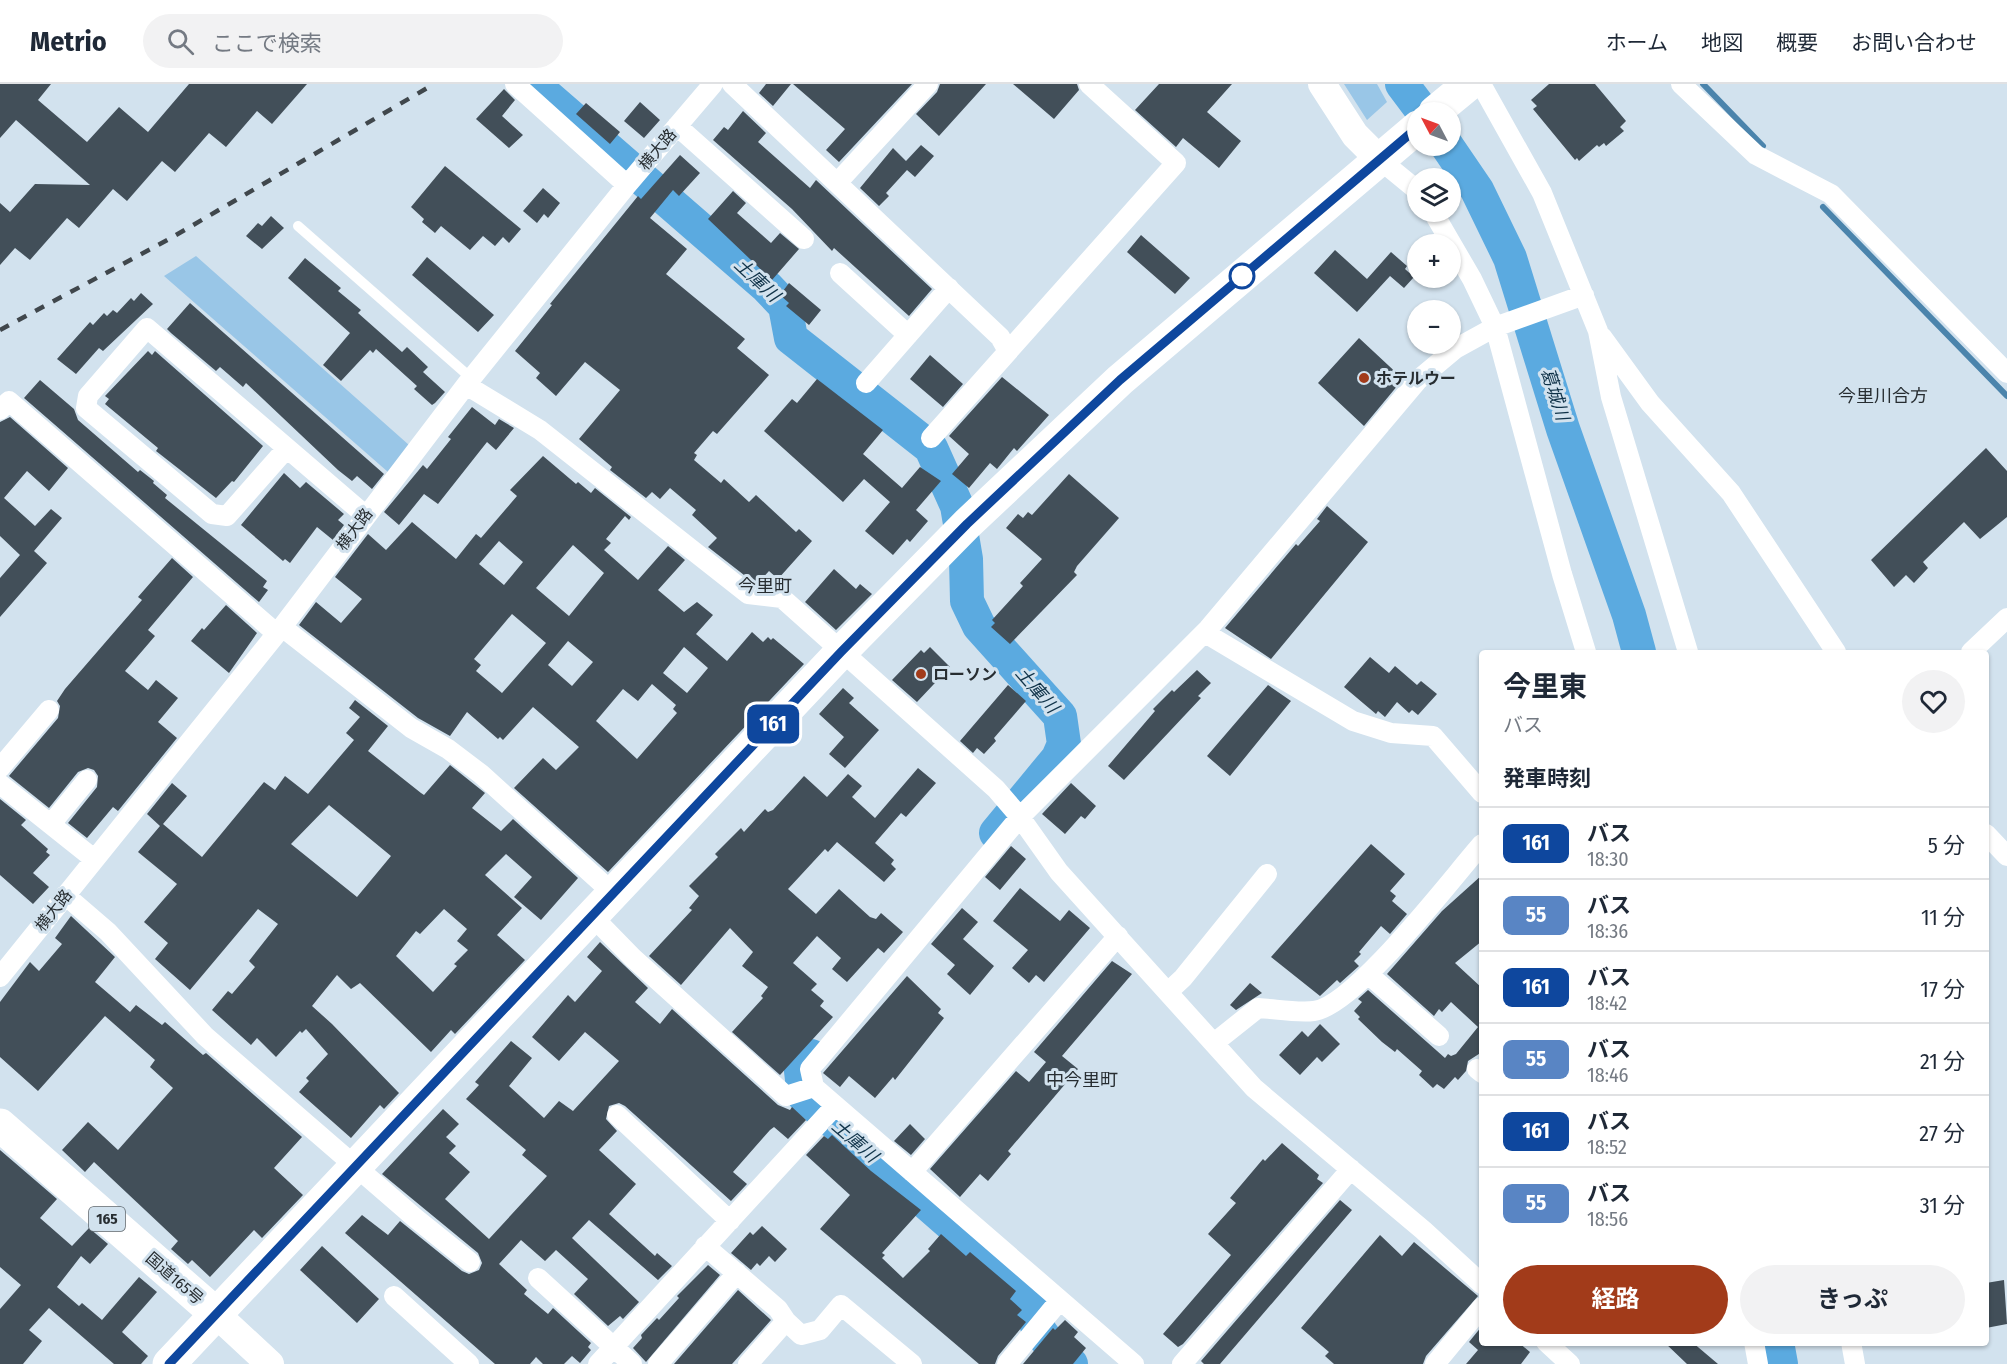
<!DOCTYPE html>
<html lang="ja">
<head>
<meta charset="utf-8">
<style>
	body { margin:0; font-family:"Fira Sans Condensed","Noto Sans JP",sans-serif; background:#f2f2f3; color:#1f2937; height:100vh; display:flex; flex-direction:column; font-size:22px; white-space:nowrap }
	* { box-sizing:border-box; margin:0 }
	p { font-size:20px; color:#747a83 }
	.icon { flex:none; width:33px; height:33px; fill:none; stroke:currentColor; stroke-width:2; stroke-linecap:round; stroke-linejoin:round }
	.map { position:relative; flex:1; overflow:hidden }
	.panel { position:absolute; left:1479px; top:566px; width:510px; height:696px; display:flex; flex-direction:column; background:#fff; border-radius:6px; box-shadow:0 2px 4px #0004 }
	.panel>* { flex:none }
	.badge { padding:0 12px; border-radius:9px; font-size:21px; line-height:39px }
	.needle { width:39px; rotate:311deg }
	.tools { position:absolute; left:1407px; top:18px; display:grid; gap:12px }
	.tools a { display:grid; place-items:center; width:54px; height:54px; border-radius:50%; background:#fff; box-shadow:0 2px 4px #0004; font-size:30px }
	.map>.badge { position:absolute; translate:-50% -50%; box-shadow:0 0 0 3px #fff }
	h2 { padding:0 24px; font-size:22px; line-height:54px }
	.round { display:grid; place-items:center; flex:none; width:63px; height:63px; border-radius:32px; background:#f2f2f3 }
	.overview { display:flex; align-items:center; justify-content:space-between; height:102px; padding:0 24px }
	h1 { font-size:28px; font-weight:700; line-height:45px }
	.cta { display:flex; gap:12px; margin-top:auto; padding:12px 24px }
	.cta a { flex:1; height:69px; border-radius:36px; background:#a23b1a; color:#fff; font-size:24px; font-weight:700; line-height:69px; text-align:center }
	.cta a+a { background:#f2f2f3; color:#1f2937 }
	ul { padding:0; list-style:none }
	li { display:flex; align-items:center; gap:18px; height:72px; padding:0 24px; border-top:2px solid #e0e1e3 }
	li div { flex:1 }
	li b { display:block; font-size:22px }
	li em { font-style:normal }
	li .badge { min-width:66px; font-weight:700; text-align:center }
	header { display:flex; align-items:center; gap:36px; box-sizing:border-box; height:84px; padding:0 30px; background:#fff; border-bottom:2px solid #e0e1e3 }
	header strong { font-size:28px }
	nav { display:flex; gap:33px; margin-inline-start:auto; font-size:21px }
	.search { width:420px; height:54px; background:#f2f2f3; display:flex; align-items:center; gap:15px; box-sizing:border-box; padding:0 21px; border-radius:33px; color:#747a83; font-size:22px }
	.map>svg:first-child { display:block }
	.green { fill:#99c6e7 }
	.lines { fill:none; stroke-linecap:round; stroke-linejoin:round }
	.stream { stroke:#4b84ac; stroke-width:6 }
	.river { stroke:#5baae0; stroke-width:34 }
	.building { fill:#424f59; fill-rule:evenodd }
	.lane { stroke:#fff; stroke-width:10 }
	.street { stroke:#fff; stroke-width:20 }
	.secondary { stroke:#fff; stroke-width:28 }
	.highway { stroke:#fff; stroke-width:33 }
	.rail { stroke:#40474c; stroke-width:4.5; stroke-dasharray:10 10; stroke-linecap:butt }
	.line-casing { stroke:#fff; stroke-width:14 }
	.line { stroke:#0e479e; stroke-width:9 }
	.stop-dot { fill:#fff; stroke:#0e479e; stroke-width:3 }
	.poi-dot { fill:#a23b1a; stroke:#d2e2ee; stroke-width:2 }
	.labels { text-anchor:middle; stroke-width:6; stroke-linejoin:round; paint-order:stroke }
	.shield { fill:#d2e2ee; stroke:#5a636a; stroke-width:1.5 }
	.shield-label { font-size:15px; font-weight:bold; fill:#272d31 }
	.street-label { font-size:16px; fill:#272d31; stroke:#d2e2ee }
	.poi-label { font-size:16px; font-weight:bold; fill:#272d31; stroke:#d2e2ee; text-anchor:start }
	.water-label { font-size:18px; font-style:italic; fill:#0f3248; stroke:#d2e2ee }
	.neighbourhood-label { font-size:18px; fill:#272d31; stroke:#d2e2ee }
</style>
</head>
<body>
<header>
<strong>Metrio</strong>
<div class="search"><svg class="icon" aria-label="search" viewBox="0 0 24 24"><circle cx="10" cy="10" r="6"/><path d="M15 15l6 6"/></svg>ここで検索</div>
<nav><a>ホーム</a><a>地図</a><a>概要</a><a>お問い合わせ</a></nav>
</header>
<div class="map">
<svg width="2007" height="1280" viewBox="0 0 2007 1280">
	<rect width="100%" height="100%" fill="#d2e2ee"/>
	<!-- green -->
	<path class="green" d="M1344,0H1377L1387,18L1367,36Z
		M196,172L409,361L388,388L164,192Z"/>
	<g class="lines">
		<!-- stream -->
		<path class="stream" d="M1703,0L1763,62
			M1823,123L2007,312"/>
		<!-- river -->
		<path class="river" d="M533,0L767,203L785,222L791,254L931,364L957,422L966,475L967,517L979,542L1060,632L1064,660L1058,674L996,749
			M1402,0L1423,28
			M1447,62L1477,106L1510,174L1563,345L1629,531L1639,568
			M811,972L801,987L804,1012L1025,1205C1035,1245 1040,1253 1071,1280
			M1777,1258L1781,1280"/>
	</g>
	<!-- building -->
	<path class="building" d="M0,0H51L38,16L87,58L119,23L148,48L189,0H307L272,40L257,27L226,63L209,49L175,88L162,77L127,117L113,105L79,144L67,134L30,176L15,164L0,181V119L10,128L35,100L90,101L16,36L0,54Z
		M766,0H791L773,22L759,9Z
		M793,0H912L839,78L826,66L845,45Z
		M940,0H986L939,52L916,30L937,8Z
		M1013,0H1077L1079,6L1054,35Z
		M1159,0H1232L1207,28L1241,57L1219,84L1183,54L1176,63L1135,26Z
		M1549,0H1595L1626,37L1620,43L1624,47L1606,62L1604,59L1599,63L1597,61L1579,77L1577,74L1575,76L1533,25L1537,22L1531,16Z
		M504,5L515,16L502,32L523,51L509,64L476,35Z
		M640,18L660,36L644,54L624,37Z
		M586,19L620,48L610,60L576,30Z
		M743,27L766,49L758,58L810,104L816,96L932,205L909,232L834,164L832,167L792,125L713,56L724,43L728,46Z
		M921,61L934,72L915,93L907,86L886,109L889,112L879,122L860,104L893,64L906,77Z
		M680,71L700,89L679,112L673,106L650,134L687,165L666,190L745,255L737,264L769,291L717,350L713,347L694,369L697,371L694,376L721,399L724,395L749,418L756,411L796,448L799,445L812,457L778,495L769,487L758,499L753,498L708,463L717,454L692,431L696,426L670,404L660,415L652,408L646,414L610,386L612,383L579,355L620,306L585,278L556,312L536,294L540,289L515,267L552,221L550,220L638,112L641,115Z
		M445,82L521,145L509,159L503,153L495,162L483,152L470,166L441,142L435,149L422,138L424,135L411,123Z
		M543,104L560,119L548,134L544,130L537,139L523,127Z
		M733,107L746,119L737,129L771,159L780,149L799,165L772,196L708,135Z
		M271,132L284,144L262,165L246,152L258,139L262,142Z
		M1141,151L1190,194L1175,210L1127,168Z
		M1335,166L1367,195L1391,168L1407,182L1405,185L1414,193L1404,204L1390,192L1357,228L1314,189Z
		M427,173L494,231L478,248L412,191Z
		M305,174L341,204L338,207L361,226L358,229L402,268L407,263L428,283L423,288L445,308L435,319L432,321L414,305L417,302L376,265L373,269L370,266L341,297L323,281L350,249L288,194Z
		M789,199L821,226L809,241L786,222L789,219L780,211Z
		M141,209L153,220L103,267L99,264L76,290L57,275L90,238L93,241L104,229L107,232L113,226L117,229L131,214L134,217Z
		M190,219L384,390L372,405L357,392L352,397L338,386L246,299L243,303L220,283L216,287L171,249L167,245Z
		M1359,254L1403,295L1364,342L1318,299Z
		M148,267L152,271L155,267L263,362L234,398L232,397L216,414L156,367L158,364L105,320L109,315L105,312Z
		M930,271L963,300L943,323L910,295Z
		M1002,293L1049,331L1017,367L1014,364L997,385L990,379L969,404L952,390L969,370L949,352Z
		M817,295L883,346L863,370L902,404L920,383L941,397L916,426L928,437L910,458L907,455L893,471L865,447L890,418L864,395L843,418L764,347L792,315L797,319Z
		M40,296L74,325L78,336L138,388L140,386L154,397L153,399L167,411L165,414L267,497L263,503L268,506L259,518L24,314Z
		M472,323L495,341L499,335L514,344L496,366L487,358L438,420L424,410L399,441L384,428L423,381L427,385L451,355L448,353Z
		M10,333L68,384L49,407L27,387L4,414L35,442L51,425L62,434L34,467L47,479L0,533V494L20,471L0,452V338Z
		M1986,364L2007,387V433L1980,455L1964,438L1923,478L1928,484L1914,499L1906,491L1894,503L1871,476Z
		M543,372L576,400L578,398L591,409L595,404L631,433L629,436L625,432L606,455L611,459L604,466L638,496L668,462L685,476L658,506L684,528L697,518L713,531L696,550L727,577L752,548L763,558L768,553L771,556L773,554L804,580L608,788L514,704L543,674L556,686L579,663L533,623L503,656L500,653L498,655L467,628L450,652L418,634L299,541L316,518L341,539L362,515L335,493L368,450L386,466L412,438L456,475L476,450L481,454L517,412L510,406ZM499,457L523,478L504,501L479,480ZM573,461L604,489L569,532L536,504ZM512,530L546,559L502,609L476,587L481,581L474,575ZM568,557L593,578L572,602L548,581ZM684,563L708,584L687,609L663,589ZM652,600L676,621L673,625L677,629L637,675L596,637L623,605L638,617Z
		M284,389L300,404L306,398L344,430L338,436L344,441L333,456L317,443L290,479L285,475L283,477L241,441Z
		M1069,390L1119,434L1077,482L1074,488L1077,491L1010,560L991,543L995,539L992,536L1023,502L1020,499L1042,475L1006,444L1018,430L1023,434L1028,428L1032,431Z
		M1327,422L1368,458L1271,575L1225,544L1296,460L1298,462L1320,437L1317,435Z
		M172,474L193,493L148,546L155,552L125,587L148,606L156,596L178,614L158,638L177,654L118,727L113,723L87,754L68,739L97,703L98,692L94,686L88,684L78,688L49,724L9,692L58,634L60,622L57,617L65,605L142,516L138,513Z
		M834,485L856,505L860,500L872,510L836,546L805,518Z
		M226,521L257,549L229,589L191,557L202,544L204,546Z
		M930,563L950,583L917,618L892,596L921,566L924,569Z
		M1370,573L1389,589L1395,582L1417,601L1421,597L1437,610L1418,631L1412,626L1409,629L1397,618L1385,633L1378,627L1376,630L1344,603Z
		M1197,586L1211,599L1198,612L1201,614L1124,696L1108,682L1155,627L1153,625L1172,606L1174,608Z
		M1008,601L1026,617L994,654L996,657L984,670L977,664L973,669L960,657Z
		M1268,601L1291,617L1230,692L1207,672Z
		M843,604L854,614L849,619L879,646L845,684L829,670L844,653L819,630Z
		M355,616L388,642L368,667L421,709L424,711L450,681L485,709L472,724L501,747L513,735L578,794L541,836L514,813L532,793L506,770L485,791L522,824L497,851L525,876L455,950L451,946L431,968L360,899L351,905L337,891L312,922L332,940L399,1009L384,1025L380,1021L351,1054L299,1008L309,997L306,994L328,970L306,945L302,949L300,947L276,973L257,954L251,961L212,926L228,907L232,910L255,883L249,877L278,840L258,825L190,906L155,875L168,859L144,838L177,800L138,768L160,742L147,730L172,699L187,712L163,740L202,773L264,698L275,706L285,692L308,710L354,656L346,649L360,633L349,624ZM329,721L391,772L357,813L291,760ZM444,825L467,845L457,857L468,866L454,880L457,882L433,908L396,872L416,847L420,850Z
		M918,684L936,699L906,733L901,729L875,759L894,776L891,780L896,785L884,798L837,758L828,768L825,765L788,805L816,830L839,805L870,833L876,835L881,829L903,848L884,869L878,864L847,898L832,885L841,874L817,852L793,879L817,900L811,906L824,917L820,922L833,933L780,991L732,948L763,914L761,912L768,903L742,882L753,868L730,844L681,901L649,872L692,826L689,824L699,812L689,802L718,773L715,770L741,744L744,748L765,725L768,728L773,726L804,692L827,713L848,690L862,702L852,713L875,734Z
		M1071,699L1096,722L1085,735L1081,732L1065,750L1042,730Z
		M0,715L26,736L21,741L48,765L46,768L50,771L33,789L49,803L33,820L0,791Z
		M1371,760L1405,790L1390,807L1396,812L1392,817L1407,830L1390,850L1381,842L1359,868L1361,870L1354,877L1359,882L1340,899L1337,896L1320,912L1271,873Z
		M1011,762L1026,775L1000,806L985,793Z
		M1482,791V857L1455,879L1482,904V968L1468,977L1466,987L1458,996L1455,993L1444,1005L1437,1000L1433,1004L1419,991L1422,987L1397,965L1395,968L1382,958L1358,935L1360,933L1354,927L1362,918L1358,915L1368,906L1445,974L1448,970L1451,972L1456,970L1478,943L1451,918L1442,928L1439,925L1434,932L1387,890L1442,827Z
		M1020,804L1060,837L1069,826L1090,844L1044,898L1036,891L1029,899L1012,884L1028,866L993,837Z
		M962,824L978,838L963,855L994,882L970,911L947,890L955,881L931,860Z
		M71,832L115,873L95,898L130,928L136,921L162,941L165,938L203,971L206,969L302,1053L274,1084L303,1111L262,1154L254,1146L210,1193L192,1176L188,1180L171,1165L178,1157L94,1078L85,1088L62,1066L88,1038L118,1066L173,1004L150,983L155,976L105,932L38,1007L0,973V918L30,878L39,887L62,860L55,854Z
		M600,858L648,904L635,918L660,940L672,925L778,1021L790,1026L792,1023L806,1036L788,1055L774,1043L770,1046L733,1088L747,1100L731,1117L625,1022L619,1019L609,1022L606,1035L617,1047L599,1066L636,1100L609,1130L655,1172L657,1169L672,1182L658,1196L589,1136L572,1154L639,1218L623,1235L620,1232L608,1242L574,1210L588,1195L556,1166L545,1177L521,1156L499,1180L527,1206L524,1210L548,1230L553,1224L591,1259L588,1263L591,1266L580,1279L572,1272L564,1280H543L536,1273L530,1280H495L345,1149L362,1131L388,1151L400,1137L462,1187L469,1190L479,1186L482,1179L478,1169L382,1090L443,1025L459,1040L446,1053L456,1062L449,1069L470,1088L445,1115L489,1155L547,1092L522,1071L526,1066L466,1015L479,1001L475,998L511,957L532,974L509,1002L544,1034L559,1017L573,1027L619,977L585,948L559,977L532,953L568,911L575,918L602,887L587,873Z
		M1112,877L1132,890L1062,972L1078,985L1008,1067L1011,1070L988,1097L980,1090L960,1113L930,1085L1016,987L1029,998L1046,978L1034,968Z
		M907,892L941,925L938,929L944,934L895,996L893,993L875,1014L849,992L840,1003L823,989Z
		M1250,899L1262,909L1236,926L1230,921Z
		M1320,940L1340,960L1322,978L1317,973L1300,991L1279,971L1302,947L1308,953Z
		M910,1040L925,1055L911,1071L894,1057Z
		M832,1051L871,1087L921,1126L882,1169L885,1171L882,1174L903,1194L930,1167L928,1165L941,1150L966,1172L970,1168L1016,1207L1010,1215L1022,1226L1017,1231L1026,1238L998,1272L995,1280H979L820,1145L850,1111L806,1071L824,1052L828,1055Z
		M1282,1059L1319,1091L1317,1095L1323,1099L1183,1260L1178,1263L1163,1250L1231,1171L1208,1150L1236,1119L1230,1114L1263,1075L1265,1077Z
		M0,1066L57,1115L40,1134L72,1162L89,1144L108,1160L90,1180L81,1172L57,1203L79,1222L82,1219L102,1236L139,1193L157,1208L122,1248L148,1272L141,1280H114L49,1224L29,1246L42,1257L23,1280H0V1225L21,1201L0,1183Z
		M1340,1116L1352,1126L1220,1280H1204L1201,1277Z
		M762,1142L787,1165L775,1178L769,1172L760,1182L757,1179L751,1186L731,1169L750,1148L753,1151Z
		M1380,1151L1402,1172L1414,1158L1478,1212L1426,1272L1423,1280H1334L1325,1272L1329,1268L1301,1244Z
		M322,1162L379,1215L357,1239L300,1186Z
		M708,1181L720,1191L646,1278L633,1264L642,1254L641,1251L657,1234L659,1236L679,1214L677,1212Z
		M2004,1196L2007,1240L1986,1244V1199Z
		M738,1206L771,1236L732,1280H674Z
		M1065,1236L1078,1248L1074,1253L1086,1264L1073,1280H1023L1053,1244L1055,1246Z
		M1482,1242V1262L1485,1258H1518L1530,1268L1521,1280H1466L1478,1266L1469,1258Z
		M1664,1258H1692L1718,1280H1687Z"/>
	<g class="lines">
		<!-- lane -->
		<path class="lane" d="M298,142L471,294"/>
		<!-- street -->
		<path class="street" d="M515,0L627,101
			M732,0L1000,253L1008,267
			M1481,0L1542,109L1598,247L1611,313L1688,568
			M1681,0L1756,71L1831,110L2007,289
			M677,42L804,155
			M1379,75L1418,107
			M837,99L928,0
			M1433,128L1472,195L1495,243L1562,490L1586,568
			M840,189L908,251
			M1602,253L1650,319L1731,409L1836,568
			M866,299L949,204
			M466,301L540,346L748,510L782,514L996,705L1020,733L1059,788L1254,1004L1423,1146L1482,1200
			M0,326L9,317L276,549
			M931,354L1176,79L1089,0
			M287,364L227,432L212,430L86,324L88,312L147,244L365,431
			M282,543L411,644L448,665L481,690L614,810
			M1205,549L1353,637L1391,649L1433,652L1482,709
			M1971,568L2007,534
			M0,684L49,626
			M0,700L94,775
			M51,740L87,696
			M1986,750L2007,772
			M65,811L108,848L205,952L414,1133L470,1178
			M593,833L633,874L786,1012L814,1003
			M1368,890L1439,952
			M0,893L282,543L466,301L627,101L713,0
			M1168,908L1183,894L1267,790
			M1214,959L1258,924C1276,925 1296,929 1314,927C1355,922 1451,795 1482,760
			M1477,985L1482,989
			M617,1031L730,1137
			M912,1088L1118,852
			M705,1162L778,1225L786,1237L748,1280
			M538,1194L632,1280
			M394,1212L469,1280
			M786,1237L801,1251L820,1246L841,1221L912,1280
			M1546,1258L1570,1280
			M1754,1258L1758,1280
			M1851,1258L1855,1280
			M598,1280L835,1022
			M658,1280L737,1189
			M1007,1280L1060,1216
			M1134,1280L814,1003L810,985L1020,733L1208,545L1418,296L1455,265L1495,243L1584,211
			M1182,1280L1351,1085
			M1435,1280L1482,1223"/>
		<!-- secondary -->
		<path class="secondary" d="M1322,0L1355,51L1379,75
			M215,1229L270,1280"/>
		<!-- highway -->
		<path class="highway" d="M1435,28L1469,0
			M0,1041L215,1229
			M169,1280L841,568L967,440L1120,296L1418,43"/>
		<!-- rail -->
		<path class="rail" d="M0,246L171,154L434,0"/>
	</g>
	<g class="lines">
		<defs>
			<path id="line" d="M169,1280L841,568L967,440L1120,296L1418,43"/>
		</defs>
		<!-- line casing -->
		<use href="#line" class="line-casing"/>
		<!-- line -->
		<use href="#line" class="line"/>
	</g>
	<!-- markers -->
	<circle class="stop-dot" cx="1242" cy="192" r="12"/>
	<g class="poi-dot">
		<circle cx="1364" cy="294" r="6"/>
		<circle cx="921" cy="590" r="6"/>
	</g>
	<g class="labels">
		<!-- shield labels -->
		<rect class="shield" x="89" y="1123" width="36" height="24" rx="4.5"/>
		<g class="shield-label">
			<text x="107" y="1140">165</text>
		</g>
		<!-- street labels -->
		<g class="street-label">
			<text transform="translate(657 65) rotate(-50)" y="6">横大路</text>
			<text transform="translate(354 445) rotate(-53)" y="6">横大路</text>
			<text transform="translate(53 826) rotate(-52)" y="6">横大路</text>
			<text transform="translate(175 1194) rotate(41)" y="6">国道165号</text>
		</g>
		<!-- poi labels -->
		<g class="poi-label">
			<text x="1376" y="300">ホテルウー</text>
			<text x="933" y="596">ローソン</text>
		</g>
		<!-- water labels -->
		<g class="water-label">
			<text transform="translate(757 196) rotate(43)" y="6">土庫川</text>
			<text transform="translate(1555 310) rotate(72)" y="6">葛城川</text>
			<text transform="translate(1037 606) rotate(49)" y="6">土庫川</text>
			<text transform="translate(855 1057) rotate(41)" y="6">土庫川</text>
		</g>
		<!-- neighbourhood labels -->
		<g class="neighbourhood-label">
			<text x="1883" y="318">今里川合方</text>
			<text x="765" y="508">今里町</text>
			<text x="1082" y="1002">中今里町</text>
		</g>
	</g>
</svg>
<div class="tools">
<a><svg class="needle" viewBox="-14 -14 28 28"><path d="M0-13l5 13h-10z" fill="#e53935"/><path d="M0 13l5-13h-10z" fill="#747a83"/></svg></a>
<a><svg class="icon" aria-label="layers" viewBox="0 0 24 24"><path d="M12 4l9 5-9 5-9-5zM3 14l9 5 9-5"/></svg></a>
<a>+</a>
<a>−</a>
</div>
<b class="badge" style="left:773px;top:640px;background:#0e479e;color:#fff">161</b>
<section class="panel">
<div class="overview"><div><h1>今里東</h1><p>バス</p></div><a class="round"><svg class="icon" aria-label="heart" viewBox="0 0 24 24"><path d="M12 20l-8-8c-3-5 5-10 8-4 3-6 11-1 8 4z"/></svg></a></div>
<h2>発車時刻</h2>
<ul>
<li><span class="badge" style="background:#0e479e;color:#fff">161</span><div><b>バス</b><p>18:30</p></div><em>5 分</em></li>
<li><span class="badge" style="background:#5985c4;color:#fff">55</span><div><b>バス</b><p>18:36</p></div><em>11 分</em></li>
<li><span class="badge" style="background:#0e479e;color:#fff">161</span><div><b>バス</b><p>18:42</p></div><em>17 分</em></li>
<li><span class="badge" style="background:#5985c4;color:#fff">55</span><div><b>バス</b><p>18:46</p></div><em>21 分</em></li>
<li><span class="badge" style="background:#0e479e;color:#fff">161</span><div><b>バス</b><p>18:52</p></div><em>27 分</em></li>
<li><span class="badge" style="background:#5985c4;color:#fff">55</span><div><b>バス</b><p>18:56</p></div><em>31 分</em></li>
</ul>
<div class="cta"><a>経路</a><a>きっぷ</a></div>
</section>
</div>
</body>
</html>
